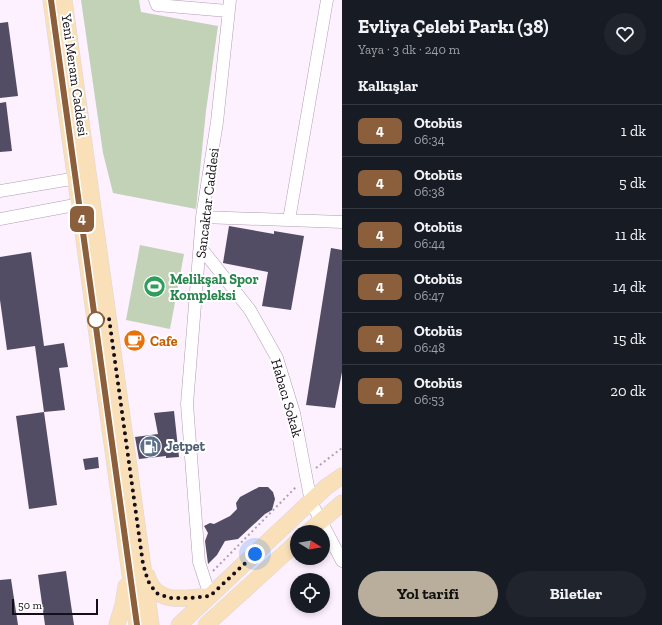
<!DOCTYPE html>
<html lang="tr">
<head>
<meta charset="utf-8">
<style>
	body { margin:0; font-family:"Zilla Slab",serif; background:#20242c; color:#f1f3f6; height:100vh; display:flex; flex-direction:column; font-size:15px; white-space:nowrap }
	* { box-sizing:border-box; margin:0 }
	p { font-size:13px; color:#9ea1a6 }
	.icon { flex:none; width:22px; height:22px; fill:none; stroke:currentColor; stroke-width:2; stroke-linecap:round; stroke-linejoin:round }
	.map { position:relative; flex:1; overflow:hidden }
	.sheet { display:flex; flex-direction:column; background:#171b24; width:320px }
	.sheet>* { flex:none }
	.badge { padding:0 8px; border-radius:6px; font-size:14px; line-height:26px }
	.needle { width:26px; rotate:101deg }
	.buttons { position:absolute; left:290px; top:525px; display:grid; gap:8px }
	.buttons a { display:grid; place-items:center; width:40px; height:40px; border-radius:50%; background:#171b24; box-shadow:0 2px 6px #0003; font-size:20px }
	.scale { position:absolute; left:12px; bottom:10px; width:86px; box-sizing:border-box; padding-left:4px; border:2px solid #150e16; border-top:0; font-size:11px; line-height:14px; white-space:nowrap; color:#150e16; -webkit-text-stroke:3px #fff; paint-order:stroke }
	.you { position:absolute; width:20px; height:20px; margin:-10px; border:3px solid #fff; border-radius:50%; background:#1a73e8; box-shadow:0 0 0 6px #1a73e833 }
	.map>.badge { position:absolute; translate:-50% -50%; box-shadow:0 0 0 2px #fff }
	h2 { padding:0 16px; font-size:15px; line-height:36px }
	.round { display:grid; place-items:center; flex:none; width:42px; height:42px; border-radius:21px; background:#20242c }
	.summary { display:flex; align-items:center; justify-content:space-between; height:68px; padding:0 16px }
	h1 { font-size:19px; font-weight:700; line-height:30px }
	.action { display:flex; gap:8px; margin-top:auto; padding:8px 16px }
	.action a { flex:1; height:46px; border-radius:24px; background:#b8ae9b; color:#111; font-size:16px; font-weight:700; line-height:46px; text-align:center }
	.action a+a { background:#20242c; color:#f1f3f6 }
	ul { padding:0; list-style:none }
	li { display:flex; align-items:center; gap:12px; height:52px; padding:0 16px; border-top:1px solid #363941 }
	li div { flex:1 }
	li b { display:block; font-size:15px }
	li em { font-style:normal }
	li .badge { min-width:44px; font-weight:700; text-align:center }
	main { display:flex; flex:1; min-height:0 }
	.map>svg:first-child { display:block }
	.green { fill:#c2d2b7 }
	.building { fill:#524d65 }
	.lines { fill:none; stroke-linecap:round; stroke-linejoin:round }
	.minor-casing { stroke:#b19db4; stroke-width:13 }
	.major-casing { stroke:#dad8da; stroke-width:17 }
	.path { stroke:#ada2ae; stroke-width:2; stroke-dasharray:2 3; stroke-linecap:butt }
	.minor { stroke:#fff; stroke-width:12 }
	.major { stroke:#fae0b9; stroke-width:16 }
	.line-casing { stroke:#fff; stroke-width:9 }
	.line { stroke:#8b5e3c; stroke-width:6 }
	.walk { stroke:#150e16; stroke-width:4; stroke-dasharray:0 7.2 }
	.stop-dot { fill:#fff; stroke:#8b5e3c; stroke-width:2 }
	.labels { text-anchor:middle; stroke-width:4; stroke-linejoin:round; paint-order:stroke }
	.street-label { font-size:14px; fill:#150e16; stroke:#fff }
	.leisure-label { font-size:14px; font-weight:bold; fill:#27864d; stroke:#fff; text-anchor:start }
	.food-label { font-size:14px; font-weight:bold; fill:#c56008; stroke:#fff; text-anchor:start }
	.service-label { font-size:14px; font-weight:bold; fill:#4e5e75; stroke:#fff; text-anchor:start }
</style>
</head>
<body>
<main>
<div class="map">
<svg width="342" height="625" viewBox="0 0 342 625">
	<rect width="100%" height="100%" fill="#fdf0ff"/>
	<!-- green -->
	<path class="green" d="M81,0H139L141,12L218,26L206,111L196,209L113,193L103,153Z
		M140,245L184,254L170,329L126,320Z"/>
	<!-- building -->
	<path class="building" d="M8,22L18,96L0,98V23Z
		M6,102L12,151L0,152V103Z
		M229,226L274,234V231L304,236L291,310L262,306L268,272L223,263Z
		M331,248L342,250V372L335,408L306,405Z
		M31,252L44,346L64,343L68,367L59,368L65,410L44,412L35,346L7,350L0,300V257Z
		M174,411L179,457L166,458V456L139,459L135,437L158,434L154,413Z
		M44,412L57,505L29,509L16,416Z
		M98,457L99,468L85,470L83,459Z
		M259,487H268L273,492L275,499L272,510L265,514L238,539L225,541L217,555L208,564L205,541L208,533L204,526L210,523L214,524L230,516L237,509L236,503L240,497Z
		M66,571L74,625H45L38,575Z
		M11,579L18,625H0V580Z"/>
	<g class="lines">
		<defs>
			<path id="minor" d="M155,0L157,5L228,11
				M0,191L77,178
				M202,217L342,222
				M0,219L80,204
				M289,220L327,0
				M201,248L250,310L277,358L294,413L311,502L342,561
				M210,596L199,562L187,404L202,217L217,122L230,0"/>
			<path id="major" d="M51,0L137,625
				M64,0L151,625
				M308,532L342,503
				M147,576C156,606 185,598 210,596
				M117,625L123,605L126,586
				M179,625L326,487L342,476
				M206,625L297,542"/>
		</defs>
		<!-- minor casing -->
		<use href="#minor" class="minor-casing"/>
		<!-- major casing -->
		<use href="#major" class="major-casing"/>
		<!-- path -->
		<path class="path" d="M316,468L342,448
			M213,571L297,486"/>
		<!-- minor -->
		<use href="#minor" class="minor"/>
		<!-- major -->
		<use href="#major" class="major"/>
	</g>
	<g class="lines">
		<defs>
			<path id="line" d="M51,0L137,625"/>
		</defs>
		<!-- line casing -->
		<use href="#line" class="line-casing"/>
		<!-- line -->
		<use href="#line" class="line"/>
		<!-- walk -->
		<path class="walk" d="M96,320L109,318L143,564L148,581L156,593L170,598H189L210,596L255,554"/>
	</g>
	<!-- icons -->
	<defs>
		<symbol id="stadium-disc" viewBox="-11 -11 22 22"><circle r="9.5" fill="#2e9e5b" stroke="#fff"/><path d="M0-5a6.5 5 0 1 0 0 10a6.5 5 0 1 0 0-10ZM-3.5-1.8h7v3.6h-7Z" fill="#fff"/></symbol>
		<symbol id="cafe-disc" viewBox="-11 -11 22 22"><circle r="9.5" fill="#e8710a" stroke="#fff"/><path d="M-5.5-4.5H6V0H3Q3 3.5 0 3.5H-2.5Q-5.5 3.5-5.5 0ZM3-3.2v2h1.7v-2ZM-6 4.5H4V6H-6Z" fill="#fff"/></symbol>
		<symbol id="fuel-disc" viewBox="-11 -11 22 22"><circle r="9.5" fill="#5c6f8a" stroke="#fff"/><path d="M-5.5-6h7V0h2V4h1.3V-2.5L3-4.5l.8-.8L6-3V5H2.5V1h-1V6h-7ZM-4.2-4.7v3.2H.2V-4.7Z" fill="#fff"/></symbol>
	</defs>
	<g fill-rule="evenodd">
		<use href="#stadium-disc" x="142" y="274" width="25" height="25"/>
		<use href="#cafe-disc" x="122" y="328" width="25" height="25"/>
		<use href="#fuel-disc" x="138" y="434" width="25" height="25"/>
	</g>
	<!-- markers -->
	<circle class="stop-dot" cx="96" cy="320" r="8"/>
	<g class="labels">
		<!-- street labels -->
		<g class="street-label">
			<text transform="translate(75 75) rotate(82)" y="5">Yeni Meram Caddesi</text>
			<text transform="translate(207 203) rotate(-83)" y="5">Sancaktar Caddesi</text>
			<text transform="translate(287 398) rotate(74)" y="5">Habacı Sokak</text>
		</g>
		<!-- leisure labels -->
		<g class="leisure-label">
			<text x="170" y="284">Melikşah Spor<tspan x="170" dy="16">Kompleksi</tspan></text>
		</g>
		<!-- food labels -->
		<g class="food-label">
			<text x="150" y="346">Cafe</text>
		</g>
		<!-- service labels -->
		<g class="service-label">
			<text x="166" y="451">Jetpet</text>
		</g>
	</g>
</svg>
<div class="buttons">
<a><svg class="needle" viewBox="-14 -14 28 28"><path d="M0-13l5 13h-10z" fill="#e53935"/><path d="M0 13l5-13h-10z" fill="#9ea1a6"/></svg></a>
<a><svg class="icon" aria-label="locate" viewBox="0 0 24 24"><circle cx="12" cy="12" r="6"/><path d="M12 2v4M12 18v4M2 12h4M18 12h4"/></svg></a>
</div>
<div class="scale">50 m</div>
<div class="you" style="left:255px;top:554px"></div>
<b class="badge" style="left:82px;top:219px;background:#8b5e3c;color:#fff">4</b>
</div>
<section class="sheet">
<div class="summary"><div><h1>Evliya Çelebi Parkı (38)</h1><p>Yaya · 3 dk · 240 m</p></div><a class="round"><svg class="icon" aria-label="heart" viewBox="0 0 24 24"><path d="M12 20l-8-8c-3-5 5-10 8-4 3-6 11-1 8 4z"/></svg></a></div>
<h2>Kalkışlar</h2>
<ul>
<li><span class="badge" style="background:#8b5e3c;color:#fff">4</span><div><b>Otobüs</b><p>06:34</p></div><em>1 dk</em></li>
<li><span class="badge" style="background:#8b5e3c;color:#fff">4</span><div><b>Otobüs</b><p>06:38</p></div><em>5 dk</em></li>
<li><span class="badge" style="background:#8b5e3c;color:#fff">4</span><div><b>Otobüs</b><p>06:44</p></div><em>11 dk</em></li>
<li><span class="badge" style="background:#8b5e3c;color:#fff">4</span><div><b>Otobüs</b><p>06:47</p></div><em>14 dk</em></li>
<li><span class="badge" style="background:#8b5e3c;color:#fff">4</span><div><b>Otobüs</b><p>06:48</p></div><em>15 dk</em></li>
<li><span class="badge" style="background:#8b5e3c;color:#fff">4</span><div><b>Otobüs</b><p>06:53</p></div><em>20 dk</em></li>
</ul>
<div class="action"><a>Yol tarifi</a><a>Biletler</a></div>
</section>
</main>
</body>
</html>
